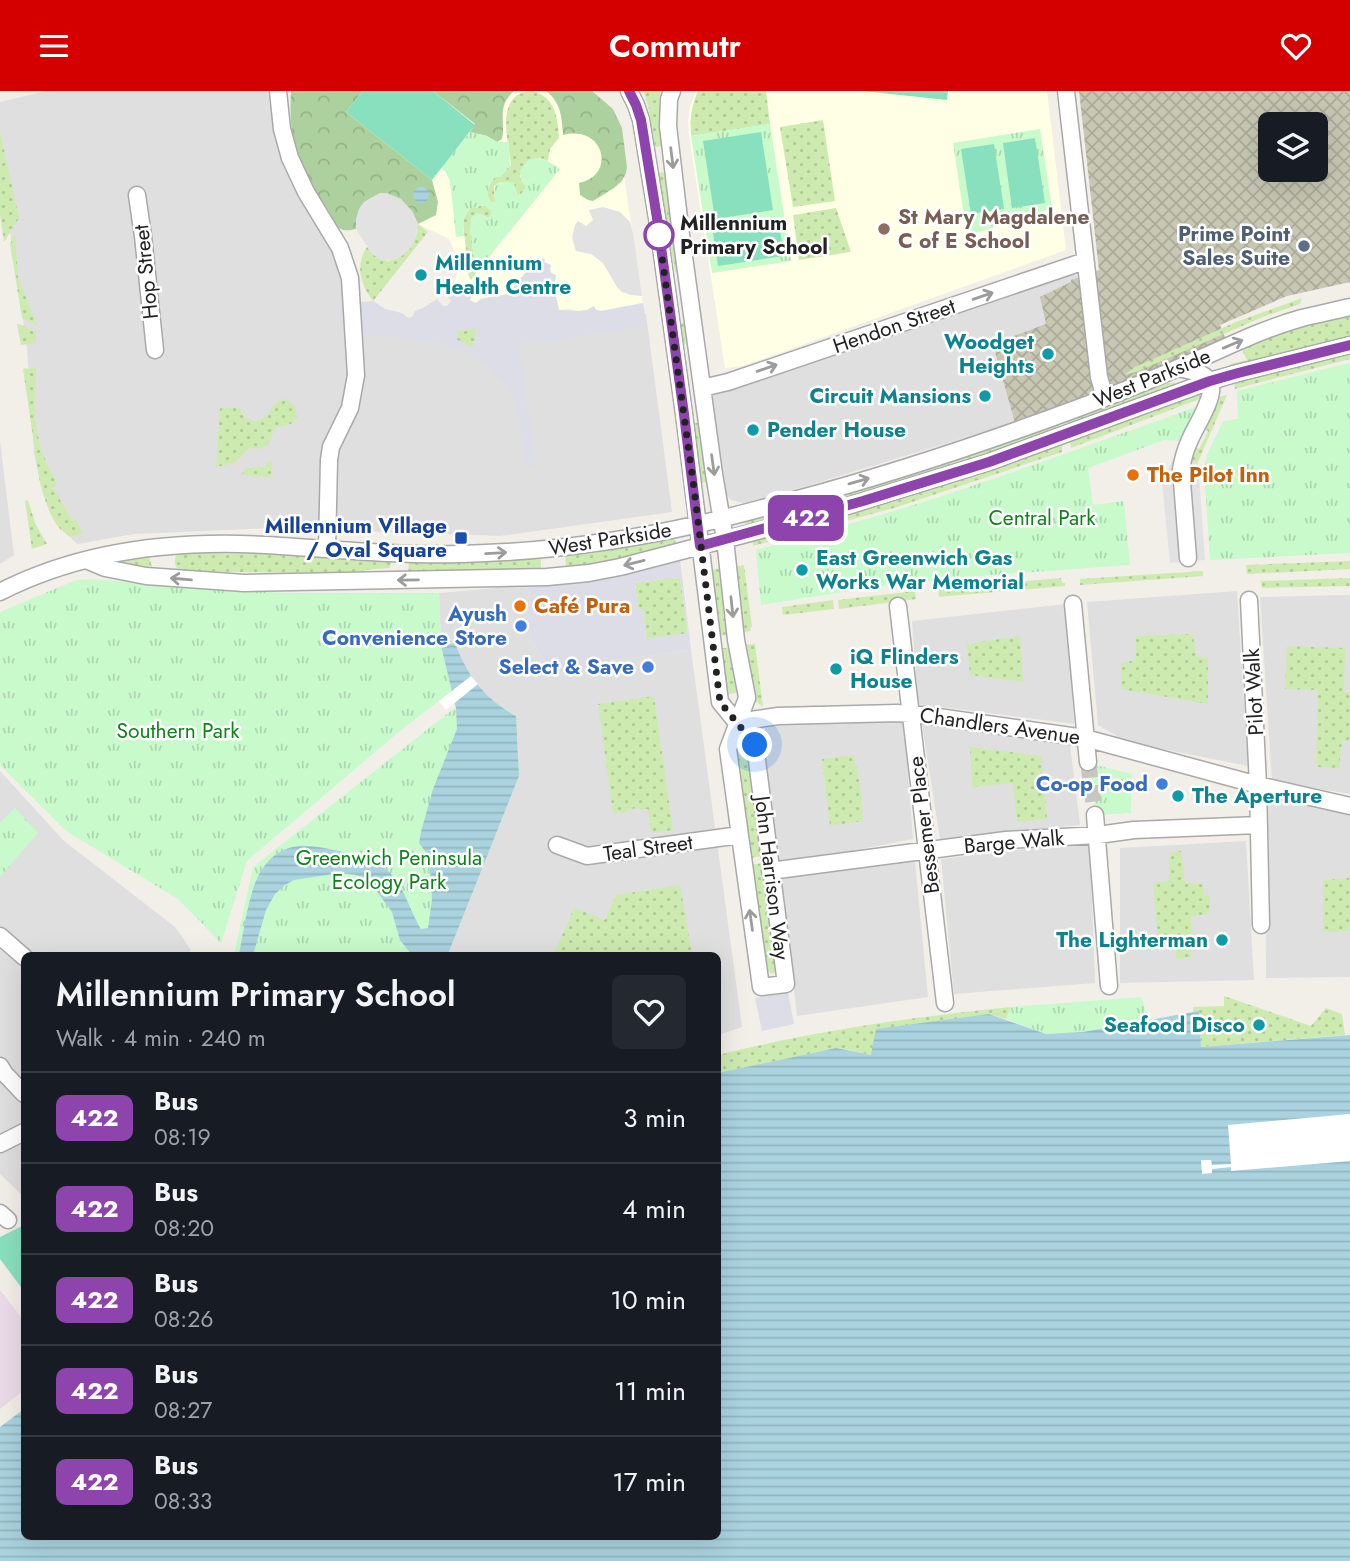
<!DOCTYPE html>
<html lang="en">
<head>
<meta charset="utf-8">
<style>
	body { margin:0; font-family:Jost,sans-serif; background:#242831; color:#f1f3f6; height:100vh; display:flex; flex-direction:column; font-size:26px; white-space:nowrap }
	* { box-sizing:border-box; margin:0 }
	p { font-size:23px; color:#9ea1a6 }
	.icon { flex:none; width:38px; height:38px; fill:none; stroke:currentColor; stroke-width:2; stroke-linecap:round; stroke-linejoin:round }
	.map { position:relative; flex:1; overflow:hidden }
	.drawer { position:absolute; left:21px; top:861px; width:700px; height:588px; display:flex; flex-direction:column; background:#171b24; border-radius:10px; box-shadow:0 7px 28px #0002 }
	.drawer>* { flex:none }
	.badge { padding:0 14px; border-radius:10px; font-size:24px; line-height:46px }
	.buttons { position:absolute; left:1258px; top:21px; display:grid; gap:14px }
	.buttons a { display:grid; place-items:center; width:70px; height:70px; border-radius:10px; background:#171b24; box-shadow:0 7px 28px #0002; font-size:35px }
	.you { position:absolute; width:35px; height:35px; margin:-18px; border:5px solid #fff; border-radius:50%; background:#1a73e8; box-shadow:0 0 0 10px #1a73e833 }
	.map>.badge { position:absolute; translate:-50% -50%; box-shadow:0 0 0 4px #fff }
	.round { display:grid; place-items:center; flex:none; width:74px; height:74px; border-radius:10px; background:#242831 }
	.summary { display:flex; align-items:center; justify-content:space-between; height:119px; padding:0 35px }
	h1 { font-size:33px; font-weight:600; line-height:52px }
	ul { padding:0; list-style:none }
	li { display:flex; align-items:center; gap:21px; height:91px; padding:0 35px; border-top:2px solid #363941 }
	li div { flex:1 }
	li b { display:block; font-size:26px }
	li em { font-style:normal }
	li .badge { min-width:77px; font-weight:700; text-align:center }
	header { display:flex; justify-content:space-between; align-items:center; height:91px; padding:0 35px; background:#d40000; color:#fff; font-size:32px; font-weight:600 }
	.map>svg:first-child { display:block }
	.residential { fill:#e0dfdf }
	.industrial { fill:#ebdbe8 }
	.education { fill:#ffffe5 }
	.construction { fill:url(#construction-cross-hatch); fill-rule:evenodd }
	.grass { fill:url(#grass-dots) }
	.forest { fill:url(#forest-crowns) }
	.park { fill:url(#park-tufts) }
	.pitch { fill:#88e0be }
	.parking { fill:#e2e2e2 }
	.plaza { fill:#dddde8; fill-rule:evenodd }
	.water { fill:url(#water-rules) }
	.pier { fill:#fff }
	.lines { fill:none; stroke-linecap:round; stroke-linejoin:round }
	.street-tunnel { stroke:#c8c6c1; stroke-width:16; stroke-dasharray:16 8; stroke-linecap:butt }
	.street-casing { stroke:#a9a9a9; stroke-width:19 }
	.street { stroke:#fff; stroke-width:16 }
	.oneway { stroke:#9c9c9c }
	.line-casing { stroke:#fff; stroke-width:16 }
	.line { stroke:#8e44ad; stroke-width:10 }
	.walk { stroke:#222; stroke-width:7; stroke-dasharray:0 12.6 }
	.education-dot { fill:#8d6e63; stroke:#fff; stroke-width:2.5 }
	.stop-dot { fill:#fff; stroke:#8e44ad; stroke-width:3.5 }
	.service-dot { fill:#5c6f8a; stroke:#fff; stroke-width:2.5 }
	.culture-dot { fill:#0f9aa8; stroke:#fff; stroke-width:2.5 }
	.food-dot { fill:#e8710a; stroke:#fff; stroke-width:2.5 }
	.transit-dot { fill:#1a4fb4; stroke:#fff; stroke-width:2.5 }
	.shop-dot { fill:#3f7fe0; stroke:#fff; stroke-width:2.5 }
	.labels { text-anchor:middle; stroke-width:5; stroke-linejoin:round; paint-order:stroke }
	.education-label { font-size:21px; font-weight:bold; fill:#785e54; stroke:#fff; text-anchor:start }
	.stop-label { font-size:21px; font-weight:bold; fill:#222; stroke:#fff; text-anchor:start }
	.service-label { font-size:21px; font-weight:bold; fill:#4e5e75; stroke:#fff; text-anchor:end }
	.culture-label { font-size:21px; font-weight:bold; fill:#0d838f; stroke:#fff; text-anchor:start }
	.street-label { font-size:21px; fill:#222; stroke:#fff }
	.food-label { font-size:21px; font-weight:bold; fill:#c56008; stroke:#fff; text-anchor:start }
	.park-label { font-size:21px; fill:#0c8416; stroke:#fff }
	.transit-label { font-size:21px; font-weight:bold; fill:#164399; stroke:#fff; text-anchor:end }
	.shop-label { font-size:21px; font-weight:bold; fill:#366cbe; stroke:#fff; text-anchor:end }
</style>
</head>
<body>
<header><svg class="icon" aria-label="menu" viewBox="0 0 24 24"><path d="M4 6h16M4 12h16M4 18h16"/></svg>Commutr<svg class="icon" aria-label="heart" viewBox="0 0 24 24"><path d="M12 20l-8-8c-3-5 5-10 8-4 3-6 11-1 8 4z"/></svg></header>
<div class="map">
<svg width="1350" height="1470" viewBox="0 0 1350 1470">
	<defs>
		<pattern id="construction-cross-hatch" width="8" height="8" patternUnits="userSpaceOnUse" patternTransform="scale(1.75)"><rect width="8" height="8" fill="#c7c7b4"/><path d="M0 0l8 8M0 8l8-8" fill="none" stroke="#abab9a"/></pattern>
		<pattern id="grass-dots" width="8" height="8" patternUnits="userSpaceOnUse" patternTransform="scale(1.75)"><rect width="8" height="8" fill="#cdebb0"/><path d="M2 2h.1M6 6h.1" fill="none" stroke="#b0c997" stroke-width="1.8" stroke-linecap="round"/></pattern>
		<pattern id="forest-crowns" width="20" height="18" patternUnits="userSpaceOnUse" patternTransform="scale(1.75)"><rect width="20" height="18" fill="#add19e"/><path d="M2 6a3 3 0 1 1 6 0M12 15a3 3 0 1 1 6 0" fill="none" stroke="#95b388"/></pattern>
		<pattern id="park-tufts" width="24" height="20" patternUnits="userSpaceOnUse" patternTransform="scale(1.75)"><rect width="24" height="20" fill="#c8facc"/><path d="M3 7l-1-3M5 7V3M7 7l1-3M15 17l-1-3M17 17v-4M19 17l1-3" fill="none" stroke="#acd6af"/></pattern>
		<pattern id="water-rules" width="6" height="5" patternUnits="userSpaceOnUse" patternTransform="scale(1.75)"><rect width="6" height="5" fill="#aad3df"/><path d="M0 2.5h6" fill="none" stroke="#92b5bf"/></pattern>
	</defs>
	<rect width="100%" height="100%" fill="#f2efe9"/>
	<!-- residential -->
	<path class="residential" d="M46,0H267L281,59L293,91L342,177L345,194L342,241L534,225L646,223L672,421L500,445L274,437L134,443L77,453L59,434L43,402L34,363L27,257L0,73V11Z
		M1071,181L1077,185L1081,189L1091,301L1085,306L1062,317L747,413L731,409L725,403L722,396L709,302Z
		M0,350L14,464L0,473Z
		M530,494V548L549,578L691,559L742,936L718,944V864H451L447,863L519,685L516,625L493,610L480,597L469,584L455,553L441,555L439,502Z
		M1237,500L1248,675L1127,651L1098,634L1087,511Z
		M1350,504V703L1272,690L1260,506Z
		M1066,513L1074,633L918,613L912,530Z
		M904,629L913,748L778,774L760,647L766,637L774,631Z
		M922,633L1070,653L1080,734L940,748Z
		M0,680L63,749L175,836L191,859L187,864H24V1106L0,1083Z
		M1265,708H1295L1350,722V886L1266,887Z
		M1090,750L1095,892L954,903L941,768Z
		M1246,750L1254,889L1120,892V757Z
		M915,770L928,906L797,925L781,786Z"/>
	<!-- industrial -->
	<path class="industrial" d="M0,1199L21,1226L24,1246V1299L0,1318Z"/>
	<!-- education -->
	<path class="education" d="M321,0H556L623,79L643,212L601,220L597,219L593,215L587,219L579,220L569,218L559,219L554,197L556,185L550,181L551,174H548L544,171L543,168L540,170H535L507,204L481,207L476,212L470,209L469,200L450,203L457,184L458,175L457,166L449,148L418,133L412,120Z
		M696,0H1047L1066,159L743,275L725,277L689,44L688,29L690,16Z"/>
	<!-- construction -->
	<path class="construction" d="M1079,0H1350V191L1287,205L1273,211L1220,234L1226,249L1221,252L1089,306L1088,302L1085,308L1015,332L993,253L1046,233L1040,206L1071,191V189L1099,179ZM1270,33H1316V79H1270Z"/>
	<!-- grass -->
	<path class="grass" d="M533,0C555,6 558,27 559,47L550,58L548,70L540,67L529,69L520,85L521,89L527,96L521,104H517C516,90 503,88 494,95L495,111L491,112C485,103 488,94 495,86H500L511,74C508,48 494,1 533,0Z
		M660,0L659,12L662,55L655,56L648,14L644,2L645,1Z
		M698,0H766L770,33L691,45C690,29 691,15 698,0Z
		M823,29L835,110L793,116L780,36Z
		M0,40L19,127L4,151L0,124Z
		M665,81L677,180L675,181L658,82Z
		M479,115H486L491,119L492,123L488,127L480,123L470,137L476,182L471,189L469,186L463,132C464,125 467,119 473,116L477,117Z
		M836,117L851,161L799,169L793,124Z
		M418,133L428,141L373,210C360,193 355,174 367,156L370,160L387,170C406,167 417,152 418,133Z
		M15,143L18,186L37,234L22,227L10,153Z
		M1302,207L1300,213L1263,226L1136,281L1124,284L1135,276L1236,231Z
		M1350,225V247L1231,276L1230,273L1247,269L1242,259L1280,243L1311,233Z
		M534,229L536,242L524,243L516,231Z
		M686,231L689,247L684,255L691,315L690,314L679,233Z
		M17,232L36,241V252L21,254Z
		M477,237L474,257L457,249L458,240Z
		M1350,263V268L1235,298L1234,292Z
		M36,277C35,299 33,323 38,345C41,362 49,377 57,392L53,396L72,430L76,428L83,442L70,446C67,443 64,441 61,439C49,426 43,403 39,387L23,278Z
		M1165,292H1180L1067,334V330Z
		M1193,304H1199L1202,307L1071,357L1070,351Z
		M1227,304L1198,371L1187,372L1193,355L1199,358L1208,340L1201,336L1215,307Z
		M282,308L287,309L295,315C301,335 288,333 275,337L269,352L265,356L259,358L253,357L248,358L235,372L216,376L220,317H240C242,329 256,335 266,325C273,319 272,312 282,308Z
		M701,331L709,391L701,392L692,333Z
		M1060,333V337L988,362L883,396L746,434L745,430L882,392L988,358Z
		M1062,354V361L894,417L753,455V450L893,411Z
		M268,370H272L271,386L241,384L246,377L265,376Z
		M28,409L35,432L47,453L32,458L25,410Z
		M675,447L676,454L619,468L566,476L565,465L594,462Z
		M181,462L280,463L391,470L390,477L365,479V483L181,480C174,476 173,470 177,463Z
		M149,465L152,476L119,471V470Z
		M541,468V478L408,481L409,470H475Z
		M1350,470V478L1247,483L1246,474Z
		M744,474L752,536H750L751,540L739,542L734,476Z
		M722,477L731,543L717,545L709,479Z
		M1203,480V485L1080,494V488Z
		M680,486L688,543L646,548L643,519H638L635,492Z
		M1061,487L1062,492H1065V495L939,506L938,498Z
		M1350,487V495L1262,497L1261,490Z
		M915,500L916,508L839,518L838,509Z
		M833,509L834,518L783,524L782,516Z
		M1193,543L1196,566H1208V613L1121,598V572L1136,569V545Z
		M1020,545L1023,591L970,584L967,553Z
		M755,553L763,616L754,609L741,554Z
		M1287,555L1345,557L1344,601L1350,602V650H1342L1339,677L1316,676L1318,599L1285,598Z
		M732,556L741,601L724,604L718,558Z
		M654,605L673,739L651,742L648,718L640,719V717L627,718V721L613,722L598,613Z
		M970,656L1041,665L1047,728L1017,731L1013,692L972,696Z
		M749,659L762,765L750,767L733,660Z
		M854,664L861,700L863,730L830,735L822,668Z
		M1181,760L1185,792L1203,793L1204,804L1210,806L1209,823L1191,825V866L1176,868V847H1158L1153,792L1169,790V762Z
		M763,772L777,880L771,883L763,873L750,774Z
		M1350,787V840L1323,841V789Z
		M680,794L692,864H562L554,862L574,817L605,829L616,804Z
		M1224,905L1311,935L1326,917L1342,923L1345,944L1201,956L1199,921H1193V916L1224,915Z
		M1011,916L1006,928L989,923L871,964L836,957L718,983V964C813,940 913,926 1011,916Z"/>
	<!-- forest -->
	<path class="forest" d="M291,0H363L346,21L432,89L438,111L436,124L418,133L412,120L387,102C366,104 356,118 356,138C336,143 337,133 328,119C323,111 316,104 311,97C293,69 289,32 291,0Z
		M433,0H514C496,16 506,29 502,48L497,51L487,45L470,41L475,33Z
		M546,0H592L613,18L622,37L627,76L626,82L622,90L614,97L593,110L588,109L580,104L579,92C617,84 604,33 563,44C562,27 561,11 546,0Z"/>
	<!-- park -->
	<path class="park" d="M770,33L791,170L712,182L691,45Z
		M1040,38L1052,117L967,145L953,52Z
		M470,41L487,45L497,51H509L510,76L500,86H495C488,94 485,103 491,112L495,111V94C506,90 516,86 517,104L521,103L526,96L521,89L520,80C532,59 544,67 560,78L476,182L470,137L471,127L477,122L488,127L492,121L486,115H479L477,117L473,116C462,124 463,133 464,145L456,146L450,90L445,80L441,77Z
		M1350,272V462L1210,469L1204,377L1207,364L1223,330L1238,328L1237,300Z
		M1199,315L1182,350L1164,349L1088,377L1093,414L1124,410L1130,474L978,485L882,495L761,514L756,459C816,443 876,426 936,407C1024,378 1112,346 1199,315Z
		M92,488L185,496L287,502H439L441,555L452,600L401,639L247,770L221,852L178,808L66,740L0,674V521L76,489Z
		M480,597L493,610L516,625L519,685L448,863L451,864H234L253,776Z
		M1091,673L1132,683L1131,722L1096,724Z
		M15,717L38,742L0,786V732Z
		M1141,906L1149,929L1083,941L1046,943L1006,928L1011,916Z"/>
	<!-- pitch -->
	<path class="pitch" d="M363,0H433L475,34L432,89L346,21Z
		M863,0H948L947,9Z
		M761,41L773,119L715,128L703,50Z
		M1035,47L1045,112L1012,117L1003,52Z
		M994,53L1004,118L971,123L961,58Z
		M779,132L784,165L718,175L713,142Z
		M24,1134V1200L0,1168V1146Z"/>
	<!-- parking -->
	<path class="parking" d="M380,102H387L401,108L412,120L418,133L415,148L410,158L402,165L392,169H382L373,164L356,138V128L359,118L364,111Z
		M603,116L620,121L630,131L633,142L642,205L631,204L622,201L617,196L603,172L591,163L576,160L572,147L575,134L578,130L586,135L593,129L589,119Z
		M1173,368L1187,372L1198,371L1205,469L1170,472L1162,392Z"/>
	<!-- plaza -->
	<path class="plaza" d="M543,167L545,169L544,171L551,174L550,178L551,182L556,184L554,197L559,219L579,220L587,219L594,215L596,219L601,220L643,212L647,236L519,253L536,375L527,376L515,311L508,299L491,278L468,262L455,257L413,247L385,246L342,241L340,213L373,210L385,218L402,222L408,227L412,226L415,220L423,217L437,208L443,215H447L451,210L448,206L450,203L469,200L473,203L470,209L476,212L481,208L508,203L535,170H540ZM477,237L473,257L457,249L458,239Z
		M680,469L691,559L549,578L530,548V494L586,491L637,480ZM680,486L688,542L646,548L643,518H638L635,492Z
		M788,901L794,933L762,940L755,907Z"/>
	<!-- water -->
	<path class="water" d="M413 104a8 8 0 1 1 16 0a8 8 0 1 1-16 0Z
		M455,552C468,586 484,607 516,625L519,685L448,863L451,864H412L400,849L392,821L372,794L357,784L340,782L294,789L285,794L275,803L266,819L253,864H239C244,840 249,796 263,777C271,765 284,756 299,755C316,753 373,766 386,778C404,794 409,818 421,838L428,837L432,808L430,777L425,760L419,752L421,741L433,698L457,638L456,617L441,555Z
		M1199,920L1201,956L1350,944V1470H0V1336L24,1318V1446H718V982L836,957L871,964L876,938L989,923L1046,943L1083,941Z"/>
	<!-- pier -->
	<path class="pier" d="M471,585L478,593L446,619L439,610Z
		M1350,1023V1070L1231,1080V1076L1212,1078V1082L1202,1083L1201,1069H1211L1212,1074L1231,1073L1228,1034Z"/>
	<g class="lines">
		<!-- street-tunnel -->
		<path class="street-tunnel" d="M1088,671L1095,724"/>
		<defs>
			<path id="street" d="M278,0L282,38L290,67L306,101L340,157L350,187L356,284L350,317L331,356L329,369L327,458
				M629,0L636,14L641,29L657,127L684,323L720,611L755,654L786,893L761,896L728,658L747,607V606L736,549L725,448L714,383L681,144L668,35L669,8L672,0
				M1066,0L1099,286L1105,307
				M137,104L143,145L155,259
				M1178,277C1189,279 1202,281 1209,289C1219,302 1194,337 1189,351C1185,359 1183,368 1181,378L1188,467
				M702,297L728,291L1085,170
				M86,469L105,477L146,485L244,492L547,486L589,482L620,476L754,441L841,417L989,371L1210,290L1238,282L1350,254
				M0,501C82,459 176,449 266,454C331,458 397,465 462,463C542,461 621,451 699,433C731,426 762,417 794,409C891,383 987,351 1081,316C1116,303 1151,289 1185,274C1223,258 1262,238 1302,227C1318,223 1334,220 1350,216
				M1249,509L1258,694L1261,834
				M1073,513L1088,671
				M898,515L945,912
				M737,631L778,625L897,622L924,624L1085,647L1258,694L1350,715
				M1095,724L1109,895
				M557,754L587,765L740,744
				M770,780L1006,749L1098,744L1134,739L1259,734
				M0,845L24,866
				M0,975L5,983L24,1003
				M0,1053L24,1041
				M0,1122L8,1129"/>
		</defs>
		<!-- street casing -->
		<use href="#street" class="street-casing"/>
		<!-- street -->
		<use href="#street" class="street"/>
	</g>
	<!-- one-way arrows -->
	<defs><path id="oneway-shaft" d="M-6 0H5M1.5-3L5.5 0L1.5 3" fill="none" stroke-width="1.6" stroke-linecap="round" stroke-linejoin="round" transform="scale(1.75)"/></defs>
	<g class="oneway">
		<use href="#oneway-shaft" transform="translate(672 67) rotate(83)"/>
		<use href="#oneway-shaft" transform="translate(983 205) rotate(-19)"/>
		<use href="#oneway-shaft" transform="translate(1233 253) rotate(-23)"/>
		<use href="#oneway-shaft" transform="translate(767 277) rotate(-19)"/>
		<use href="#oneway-shaft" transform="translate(713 374) rotate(82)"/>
		<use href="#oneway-shaft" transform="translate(859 390) rotate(-16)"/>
		<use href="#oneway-shaft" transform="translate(496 462) rotate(-3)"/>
		<use href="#oneway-shaft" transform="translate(634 472) rotate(166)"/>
		<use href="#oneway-shaft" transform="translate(181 488) rotate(-175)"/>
		<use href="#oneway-shaft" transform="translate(408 489) rotate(179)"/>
		<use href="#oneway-shaft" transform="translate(732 516) rotate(84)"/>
		<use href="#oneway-shaft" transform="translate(751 829) rotate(-98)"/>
	</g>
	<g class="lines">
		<defs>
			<path id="line" d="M629,0L636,14L641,29L657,127L684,323L700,455L863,410L989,371L1210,290L1238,282L1350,254"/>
		</defs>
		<!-- line casing -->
		<use href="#line" class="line-casing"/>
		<!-- line -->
		<use href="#line" class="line"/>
		<!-- walk -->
		<path class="walk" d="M659,144L694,397L720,611L755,654"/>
	</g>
	<!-- markers -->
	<circle class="education-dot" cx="884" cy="138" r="7"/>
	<circle class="stop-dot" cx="659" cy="144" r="14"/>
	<circle class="service-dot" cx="1304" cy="155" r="7"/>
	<g class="culture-dot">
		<circle cx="421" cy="184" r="7"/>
		<circle cx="1048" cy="263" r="7"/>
		<circle cx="985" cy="305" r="7"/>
		<circle cx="753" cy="339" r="7"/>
		<circle cx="802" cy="479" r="7"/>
		<circle cx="836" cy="578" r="7"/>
		<circle cx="1178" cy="705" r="7"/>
		<circle cx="1222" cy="849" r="7"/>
		<circle cx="1259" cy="934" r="7"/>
	</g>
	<g class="food-dot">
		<circle cx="1133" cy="384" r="7"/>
		<circle cx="520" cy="515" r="7"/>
	</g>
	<rect class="transit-dot" x="454" y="440" width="14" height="14" rx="3.5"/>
	<g class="shop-dot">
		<circle cx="521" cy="535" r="7"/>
		<circle cx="648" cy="576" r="7"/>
		<circle cx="1162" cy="693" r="7"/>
	</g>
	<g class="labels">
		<!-- education labels -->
		<g class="education-label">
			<text x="898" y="133">St Mary Magdalene<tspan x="898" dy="24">C of E School</tspan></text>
		</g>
		<!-- stop labels -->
		<g class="stop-label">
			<text x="680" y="139">Millennium<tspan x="680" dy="24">Primary School</tspan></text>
		</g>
		<!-- service labels -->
		<g class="service-label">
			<text x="1290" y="150">Prime Point<tspan x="1290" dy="24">Sales Suite</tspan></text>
		</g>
		<!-- culture labels -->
		<g class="culture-label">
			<text x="435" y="179">Millennium<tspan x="435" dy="24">Health Centre</tspan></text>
			<text x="1034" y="258" text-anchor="end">Woodget<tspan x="1034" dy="24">Heights</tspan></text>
			<text x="971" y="312" text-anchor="end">Circuit Mansions</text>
			<text x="767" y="346">Pender House</text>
			<text x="816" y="474">East Greenwich Gas<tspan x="816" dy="24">Works War Memorial</tspan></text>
			<text x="850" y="573">iQ Flinders<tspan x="850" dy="24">House</tspan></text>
			<text x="1192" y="712">The Aperture</text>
			<text x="1208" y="856" text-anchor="end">The Lighterman</text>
			<text x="1245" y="941" text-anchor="end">Seafood Disco</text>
		</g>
		<!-- street labels -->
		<g class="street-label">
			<text transform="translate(146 181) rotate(-96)" y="7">Hop Street</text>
			<text transform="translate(894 235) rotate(-19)" y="7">Hendon Street</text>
			<text transform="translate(1152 287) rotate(-22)" y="7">West Parkside</text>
			<text transform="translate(610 448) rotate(-9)" y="7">West Parkside</text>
			<text transform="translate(1254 601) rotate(-93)" y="7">Pilot Walk</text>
			<text transform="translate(1000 635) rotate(8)" y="7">Chandlers Avenue</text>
			<text transform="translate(924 734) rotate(-97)" y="7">Bessemer Place</text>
			<text transform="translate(1014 751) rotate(-5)" y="7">Barge Walk</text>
			<text transform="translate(648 757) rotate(-8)" y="7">Teal Street</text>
			<text transform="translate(772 787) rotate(83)" y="7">John Harrison Way</text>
		</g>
		<!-- food labels -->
		<g class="food-label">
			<text x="1147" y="391">The Pilot Inn</text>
			<text x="534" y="522">Café Pura</text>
		</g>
		<!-- park labels -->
		<g class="park-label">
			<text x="1042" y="434">Central Park</text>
			<text x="178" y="647">Southern Park</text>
			<text x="389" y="774">Greenwich Peninsula<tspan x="389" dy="24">Ecology Park</tspan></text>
		</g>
		<!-- transit labels -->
		<g class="transit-label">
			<text x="447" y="442">Millennium Village<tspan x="447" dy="24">/ Oval Square</tspan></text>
		</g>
		<!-- shop labels -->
		<g class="shop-label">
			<text x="507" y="530">Ayush<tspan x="507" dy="24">Convenience Store</tspan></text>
			<text x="634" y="583">Select &amp; Save</text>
			<text x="1148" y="700">Co-op Food</text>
		</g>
	</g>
</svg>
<div class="buttons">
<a><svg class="icon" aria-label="layers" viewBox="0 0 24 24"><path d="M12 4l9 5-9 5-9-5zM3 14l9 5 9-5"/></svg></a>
</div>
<div class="you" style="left:755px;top:654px"></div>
<b class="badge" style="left:806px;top:427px;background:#8e44ad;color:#fff">422</b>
<section class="drawer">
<div class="summary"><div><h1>Millennium Primary School</h1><p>Walk · 4 min · 240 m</p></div><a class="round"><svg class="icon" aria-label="heart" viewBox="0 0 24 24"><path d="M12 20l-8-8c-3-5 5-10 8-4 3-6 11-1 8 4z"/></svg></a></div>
<ul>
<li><span class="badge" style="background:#8e44ad;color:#fff">422</span><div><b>Bus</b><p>08:19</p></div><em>3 min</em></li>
<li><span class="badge" style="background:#8e44ad;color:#fff">422</span><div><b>Bus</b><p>08:20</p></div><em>4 min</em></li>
<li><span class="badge" style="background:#8e44ad;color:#fff">422</span><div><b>Bus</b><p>08:26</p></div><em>10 min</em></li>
<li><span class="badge" style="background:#8e44ad;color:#fff">422</span><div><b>Bus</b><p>08:27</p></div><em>11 min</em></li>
<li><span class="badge" style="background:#8e44ad;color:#fff">422</span><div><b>Bus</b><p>08:33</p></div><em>17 min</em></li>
</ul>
</section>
</div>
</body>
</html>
